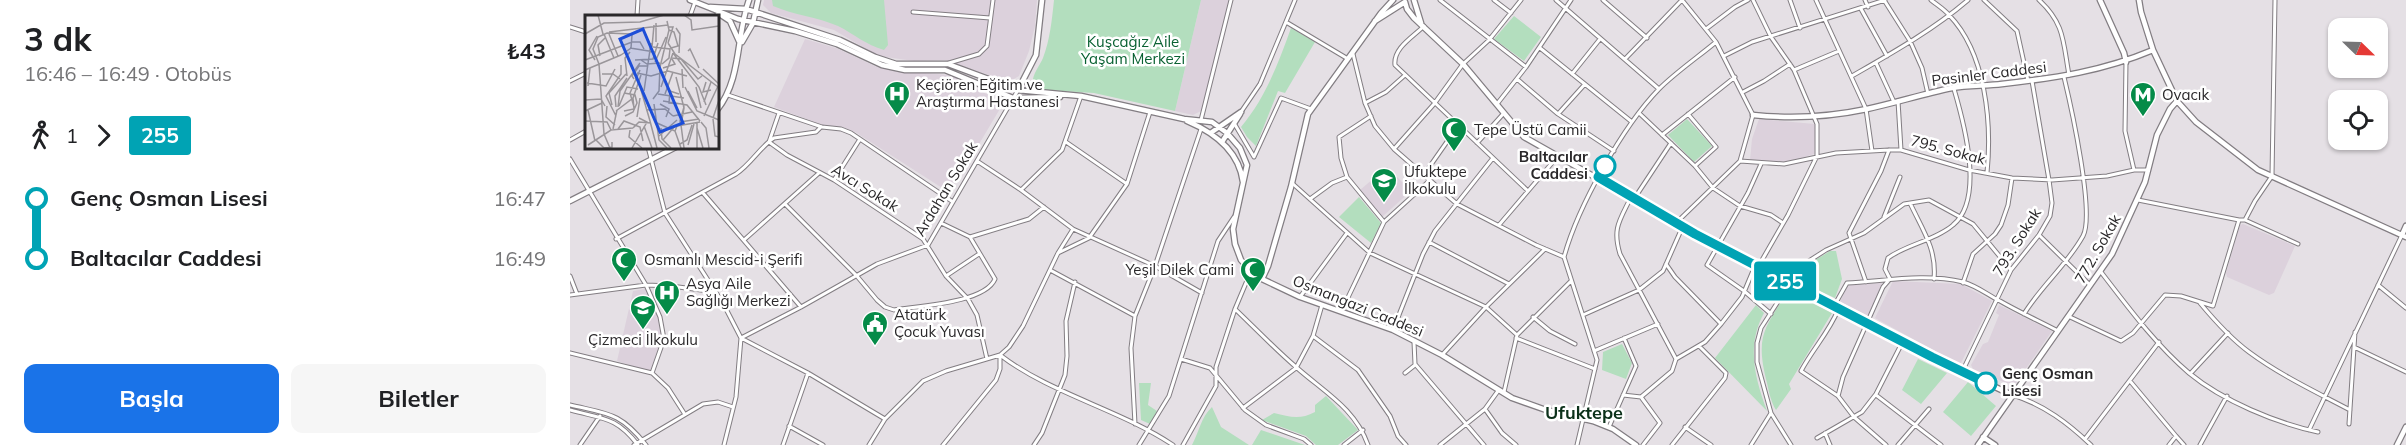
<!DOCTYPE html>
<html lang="tr">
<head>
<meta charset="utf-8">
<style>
	body { margin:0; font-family:Mulish,sans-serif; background:#f6f6f6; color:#202124; height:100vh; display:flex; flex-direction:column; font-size:22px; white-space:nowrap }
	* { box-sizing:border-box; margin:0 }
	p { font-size:20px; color:#757577 }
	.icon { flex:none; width:33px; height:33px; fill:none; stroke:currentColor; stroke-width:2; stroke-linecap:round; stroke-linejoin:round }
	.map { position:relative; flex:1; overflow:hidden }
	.details { display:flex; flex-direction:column; background:#fff; width:570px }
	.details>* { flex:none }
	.badge { padding:0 12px; border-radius:4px; font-size:21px; line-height:39px }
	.needle { width:39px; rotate:113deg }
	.controls { position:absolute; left:1758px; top:18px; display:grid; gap:12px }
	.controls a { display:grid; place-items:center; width:60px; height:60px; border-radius:12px; background:#fff; box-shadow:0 2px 4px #0004; font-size:30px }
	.map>.badge { position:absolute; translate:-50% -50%; box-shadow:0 0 0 3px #fff }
	.legs { display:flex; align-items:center; gap:9px; height:66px; padding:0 24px; font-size:20px }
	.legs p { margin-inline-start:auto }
	.summary { display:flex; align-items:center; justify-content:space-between; height:102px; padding:0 24px }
	h1 { font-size:33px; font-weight:700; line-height:45px }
	.primary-button { display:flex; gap:12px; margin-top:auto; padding:12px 24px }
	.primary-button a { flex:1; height:69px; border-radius:12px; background:#1a73e8; color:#fff; font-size:24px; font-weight:700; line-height:69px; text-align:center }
	.primary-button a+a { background:#f6f6f6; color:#202124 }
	ul { padding:0 24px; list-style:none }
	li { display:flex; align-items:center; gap:21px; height:60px; font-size:22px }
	li i { display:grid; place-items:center; width:9px; height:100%; margin:0 8px; background:currentColor }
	li i::after { content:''; width:15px; height:15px; margin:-8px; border:4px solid; border-radius:50%; background:#fff }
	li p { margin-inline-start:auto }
	li:first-child i { background:linear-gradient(#0000 50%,currentColor 0) }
	li:last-child i { background:linear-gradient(currentColor 50%,#0000 0) }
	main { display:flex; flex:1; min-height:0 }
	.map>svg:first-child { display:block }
	.built { fill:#dcd1dc }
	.green { fill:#b3debe }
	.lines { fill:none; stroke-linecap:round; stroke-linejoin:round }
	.street-casing { stroke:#827d82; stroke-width:5 }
	.secondary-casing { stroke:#827d82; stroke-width:7 }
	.street { stroke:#fff; stroke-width:3 }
	.secondary { stroke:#fff; stroke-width:4.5 }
	.line-1-casing { stroke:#fff; stroke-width:14 }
	.line-1 { stroke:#00a3b4; stroke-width:9 }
	.stop-1-dot { fill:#fff; stroke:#00a3b4; stroke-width:3 }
	.labels { text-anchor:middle; stroke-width:5; stroke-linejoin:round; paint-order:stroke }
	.park-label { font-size:15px; fill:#096132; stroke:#fff }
	.street-label { font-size:15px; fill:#2a282a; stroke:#fff }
	.poi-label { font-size:15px; fill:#2a282a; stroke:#fff; text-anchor:start }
	.stop-label { font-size:15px; font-weight:bold; fill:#2a282a; stroke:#fff; text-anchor:end }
	.quarter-label { font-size:18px; font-weight:bold; fill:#0c311a; stroke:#fff }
	.inset-road { fill:none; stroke:#9a969a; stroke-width:1.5 }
	.view { fill:#1d4ed8; fill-opacity:0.15; stroke:#1d4ed8; stroke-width:3 }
	.inset-edge { fill:none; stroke:#2a282a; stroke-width:3 }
</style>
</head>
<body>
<main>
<section class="details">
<div class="summary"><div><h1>3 dk</h1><p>16:46 – 16:49 · Otobüs</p></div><b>₺43</b></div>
<div class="legs"><svg class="icon" aria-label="walk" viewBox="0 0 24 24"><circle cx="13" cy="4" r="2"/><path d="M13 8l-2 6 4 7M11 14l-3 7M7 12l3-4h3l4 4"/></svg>1<svg class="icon" aria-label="forward" viewBox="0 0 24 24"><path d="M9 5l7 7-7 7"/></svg><b class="badge" style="background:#00a3b4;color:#fff">255</b></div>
<ul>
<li><i style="color:#00a3b4"></i><b>Genç Osman Lisesi</b><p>16:47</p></li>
<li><i style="color:#00a3b4"></i><b>Baltacılar Caddesi</b><p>16:49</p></li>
</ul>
<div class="primary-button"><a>Başla</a><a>Biletler</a></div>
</section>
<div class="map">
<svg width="1836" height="445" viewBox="0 0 1836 445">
	<rect width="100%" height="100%" fill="#e5e0e5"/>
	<!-- built -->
	<path class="built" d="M194,0H467L465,26L459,51L449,76L439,82L375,60L344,61L308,56L264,30L201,13L193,5Z
		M631,0H660L631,111L623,115L605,111Z
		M235,39L266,48L305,66L327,71L380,75L428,100L431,107L380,193L285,132L272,127L255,126L204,107Z
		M1189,119L1245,124L1244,154L1219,162L1180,160L1182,139Z
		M817,167L841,191L812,217L790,190Z
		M1673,224L1725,246L1704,293L1699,295L1657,277L1656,273L1670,225Z
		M1323,281L1391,284L1422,301L1390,365L1305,318Z
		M1312,283L1299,316L1270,302L1278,285Z
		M75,289L89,319L92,336L80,372L47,361L63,291Z
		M1429,305L1482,331L1446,383H1436L1403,369L1401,365L1413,344L1418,342L1429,315L1426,313Z"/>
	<!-- green -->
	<path class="green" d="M202,0H314L318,45L314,50C296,45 284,34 268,26C247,17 224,15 203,6Z
		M484,0H631L605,111L524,93L476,90L463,85C461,76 469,67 473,58C480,40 482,19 484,0Z
		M944,16L971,37L954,61L924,39Z
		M721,28L745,42L715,93L708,91L686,146L677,137L671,127C696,97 708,64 721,28Z
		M1117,119L1142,146L1124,162L1098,135Z
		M789,197L811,223L801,243L769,217Z
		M1260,251H1266L1272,279L1265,298L1234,284L1231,279C1233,264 1248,259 1260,251Z
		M1218,291L1262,313L1219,384L1221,389L1206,410C1201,402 1199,392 1197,383C1185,336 1194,329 1218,291Z
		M1186,305L1194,313C1176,346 1185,378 1197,411L1145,358Z
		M1052,344L1062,363L1056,379L1032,370L1033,352Z
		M1348,359L1377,373L1351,404L1332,390Z
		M1398,382L1426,406L1401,436L1373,412Z
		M569,383H581L578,405L587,411L580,424L571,420Z
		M756,396L788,430L768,445H746L736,436L692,420L704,413C720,417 730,420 745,412V405Z
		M642,407L651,427L679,445H622C629,432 631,417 642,407Z
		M691,430L735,445H682Z"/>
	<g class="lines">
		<defs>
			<path id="street" d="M870,0L956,67
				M924,0L941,13
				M986,0L1089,89
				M1033,0L1077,38
				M1183,0L1201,37L1224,70L1247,124V156L1218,215L1188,267
				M1220,0L1230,28
				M1246,0L1296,109L1302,151
				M1295,0L1298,7
				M1314,0L1340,41L1352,68L1358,94
				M1361,0C1367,5 1374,9 1379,15C1416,53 1422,123 1417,173
				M1414,0L1447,31L1458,81
				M1469,0C1495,24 1493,42 1499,75
				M1291,9L1317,56
				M343,12L420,18
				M67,16L68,0
				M120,16L125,2
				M716,22L778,59
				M854,26C843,37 823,48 825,65L958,191
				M0,27L16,32
				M1136,29L1165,7L1178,0
				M970,48L1062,122
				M783,54L795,103L805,126L824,149L887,204L966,245L994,257
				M1154,56L1182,42L1315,0
				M1055,59L1112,0
				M1556,62L1555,131L1564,170
				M379,63L409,54L417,46L423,0
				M1306,63L1324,102
				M1224,70L1269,51
				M1002,74L1030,39
				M1282,76C1322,53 1363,30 1398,0
				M947,79L988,114L1044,151
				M0,81L16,73
				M1173,92L1194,81L1220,64
				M158,95L252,127L271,129L281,133L383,202
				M1328,101L1331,150
				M795,103L816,92L834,76
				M927,104L956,67L1001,0
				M671,112L690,84L725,0
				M209,113L199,142L217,155L264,180L353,239L376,276L398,299L407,315L417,359
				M1069,113L1125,166L1143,188L1170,206L1201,215L1213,223
				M988,114L1015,84
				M1118,114L1146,147L1125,166
				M801,116L769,137L771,158L777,177L814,222
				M631,120L661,0
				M664,123L684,157L711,98L741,109
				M1092,135L1165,77
				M0,140L16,131
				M496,142L557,184
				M907,143L934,113
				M78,147L95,213L154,305L171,338L166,397L154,445
				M824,149L864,104L893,64L919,40L951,0
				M0,159L76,285L90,317L94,339L82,373
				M407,161L451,190L503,229L585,266L632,293
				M1170,161L1214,164L1266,153L1319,150H1331L1399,170L1442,178L1482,180L1537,176L1564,170H1577
				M1191,164L1178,193L1137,265L1174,291L1201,314
				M853,176L888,126
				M264,180L290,139
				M722,183L800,253L916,307L947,335
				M451,190L492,150L511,96
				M133,193L231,307
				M1061,197C1050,220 1042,228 1050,254L1106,359
				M740,199L762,183L777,177
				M1064,199L1101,143
				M1568,200L1669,220
				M1340,203C1352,229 1367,249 1364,279
				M215,204L286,275L307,300L315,307L324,310C348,306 415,303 425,279L400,237L459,219L474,207
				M1314,217L1330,177
				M1675,220L1728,244
				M1107,222L1170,161L1183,115L1146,42L1112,0
				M371,223L400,237
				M929,225L988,156
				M1469,235L1520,285
				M46,239L166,174C181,164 191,146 204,138L246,132L251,127
				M174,240L249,173
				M859,242L939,284
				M488,253L503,229
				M1096,264L1105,277L1151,324
				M480,270L565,316
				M1531,272C1558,307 1585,344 1619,373C1653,401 1706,423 1748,432
				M0,276L7,294
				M376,276L409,254
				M1296,282L1279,233L1311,171L1319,150
				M1393,283L1403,254L1425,234L1431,225L1438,205L1442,178
				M1808,285L1836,308
				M0,295L76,285L101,286L146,292
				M730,297L777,233
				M1630,303C1645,321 1660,338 1679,352C1710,375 1746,392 1780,410
				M1264,306L1277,283C1315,281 1355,273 1393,282C1407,286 1418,295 1430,301C1449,312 1469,321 1488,331
				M665,309C685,328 705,349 726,367C754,392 785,408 798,445
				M772,310L814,222L859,181
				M1268,310C1259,332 1242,350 1231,371L1268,396
				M1454,314C1471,286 1497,265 1513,236C1525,214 1501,106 1494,77
				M1013,315L1069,290L1093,271L1112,228
				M963,317L980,331L1005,344
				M1500,317L1551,341L1563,333L1595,295L1611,296L1643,306L1669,220H1675L1685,201L1702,176L1705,0
				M823,330L853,254L865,231L923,158
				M743,336L788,370L820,416L828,436L836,445
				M171,338L231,307L307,264L358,245L448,90
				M171,338L238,373L315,419
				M946,338L1025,369
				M844,342L845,364L914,445
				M1784,347L1836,372
				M1024,351L1088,324
				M0,353L82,373L98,388L114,413
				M430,355C481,394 549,409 603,445
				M872,355L916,307L975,249
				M611,359L640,368L675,410L696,425L734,439L741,445
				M1392,372L1441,270L1469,235L1480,216L1482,203L1479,180L1462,81
				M835,373L845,365
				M1620,374L1658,333
				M1560,381L1606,436
				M934,392L947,335L1001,281
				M1053,395L1071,397L1102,371L1106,359L1135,342L1151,324L1172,297L1185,266
				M1306,395L1371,445
				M1443,395C1474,405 1498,423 1521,445
				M1071,397L1090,423L1073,445
				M0,405C38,414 50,412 76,445
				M673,408L726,368L743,336L752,305
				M915,409L932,433L946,445
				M0,410C32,419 46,416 68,445
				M1201,413L1221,445
				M565,424L561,348L565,316L585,266L631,129
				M1779,424L1785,332
				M219,426L253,445
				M1039,427L1066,366L1054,338
				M1115,427L1141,445
				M1739,430L1832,235
				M1255,433L1260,445
				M1247,438L1292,412L1306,394L1332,343
				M1515,439L1589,342
				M10,445L30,416
				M64,445L133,404L148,402L163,407
				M213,445L238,373
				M299,445L315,419L353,381L376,371L430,355L439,347L453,326L488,253L519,238L557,184L580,112
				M373,445L426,380L430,369V356
				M464,445L472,433L495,375L497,356L496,321L505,282
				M569,445L599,396L648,241L664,217
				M613,445L646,386V367L665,309L681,271
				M774,445L793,430
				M870,445L915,409L928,391
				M1007,445L1027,360L994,257C1008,206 1053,126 1089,89C1106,72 1128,57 1146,42
				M1102,445L1155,378L1156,373L1129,346
				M1181,445L1201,413L1187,362V343L1191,328L1231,266L1256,250L1294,233L1334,204L1359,200L1403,224L1441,270
				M1316,445L1284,417L1268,396L1273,377L1313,287L1320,279L1315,269L1318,258C1335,245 1366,240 1383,225C1415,199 1394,123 1384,89
				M1328,445L1359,409
				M1599,445L1606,436L1614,445
				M1630,445L1657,396"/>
			<path id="secondary" d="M120,0L168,19L225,31L267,44L312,65L335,70H375L443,98L490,97
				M844,0L851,23
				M1530,0L1554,53L1556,62
				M1569,0L1571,12L1583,50L1607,101L1626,122L1688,170L1836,237
				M140,7L176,9L270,40L305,57L326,64H378L448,90L511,96L614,119L642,122L657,133L670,148L677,165L663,229L665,244L671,260L681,271L692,279L730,297L823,330L872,355L942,398L976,410L1023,421L1043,429L1066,445
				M148,13L160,21L169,41
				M805,21L835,2L837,9L844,18L893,64L954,137L1161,254L1362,357L1442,395
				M172,42L183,23L188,0
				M448,90L466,55L472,0
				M147,110C172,79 166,35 179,0
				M1183,115C1221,119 1259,117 1297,109C1325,103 1353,94 1382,88C1398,85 1416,86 1432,84C1486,78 1533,71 1583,50
				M617,121C643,132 669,151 673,182
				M642,132L671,112
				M652,142L670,114
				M0,201L106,147
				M1832,235L1836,226
				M692,279L698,266L721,187L738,114L811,13L823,0
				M1413,437L1425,445
				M1408,445L1542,254L1575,182L1587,135L1600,109L1607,101
				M1827,445L1836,427"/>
		</defs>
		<!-- street casing -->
		<use href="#street" class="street-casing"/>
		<!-- secondary casing -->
		<use href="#secondary" class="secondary-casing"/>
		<!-- street -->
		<use href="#street" class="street"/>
		<!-- secondary -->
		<use href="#secondary" class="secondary"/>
	</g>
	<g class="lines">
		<defs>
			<path id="line-1" d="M1035,166L1028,177L1125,234L1362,357L1416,383"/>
		</defs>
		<!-- line-1 casing -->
		<use href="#line-1" class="line-1-casing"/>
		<!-- line-1 -->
		<use href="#line-1" class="line-1"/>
	</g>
	<!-- icons -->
	<defs>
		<symbol id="hospital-pin" viewBox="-11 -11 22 30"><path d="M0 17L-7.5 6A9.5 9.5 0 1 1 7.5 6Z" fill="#058b48" stroke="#fff"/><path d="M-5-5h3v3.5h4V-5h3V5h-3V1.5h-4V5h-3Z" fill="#fff"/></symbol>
		<symbol id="metro-pin" viewBox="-11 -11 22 30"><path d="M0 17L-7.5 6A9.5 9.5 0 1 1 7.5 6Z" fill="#058b48" stroke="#fff"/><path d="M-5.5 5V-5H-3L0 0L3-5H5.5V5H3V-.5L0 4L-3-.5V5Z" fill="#fff"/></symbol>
		<symbol id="mosque-pin" viewBox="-11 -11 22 30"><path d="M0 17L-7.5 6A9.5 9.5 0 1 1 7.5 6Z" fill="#058b48" stroke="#fff"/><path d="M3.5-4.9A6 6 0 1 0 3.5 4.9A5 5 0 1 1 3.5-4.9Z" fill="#fff"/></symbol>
		<symbol id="school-pin" viewBox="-11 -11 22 30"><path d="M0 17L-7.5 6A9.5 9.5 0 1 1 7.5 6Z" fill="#058b48" stroke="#fff"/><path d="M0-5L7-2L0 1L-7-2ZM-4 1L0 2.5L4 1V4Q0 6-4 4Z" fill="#fff"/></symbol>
		<symbol id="civic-pin" viewBox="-11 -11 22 30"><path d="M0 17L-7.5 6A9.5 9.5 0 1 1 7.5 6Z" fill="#058b48" stroke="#fff"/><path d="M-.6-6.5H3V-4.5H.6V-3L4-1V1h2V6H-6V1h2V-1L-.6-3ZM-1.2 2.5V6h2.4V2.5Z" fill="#fff"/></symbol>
	</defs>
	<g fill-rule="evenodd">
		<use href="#hospital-pin" x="312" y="79" width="30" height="40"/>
		<use href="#metro-pin" x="1558" y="80" width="30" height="40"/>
		<use href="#mosque-pin" x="869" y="115" width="30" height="40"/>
		<use href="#school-pin" x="799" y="166" width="30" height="40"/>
		<use href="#mosque-pin" x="39" y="245" width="30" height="40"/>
		<use href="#mosque-pin" x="668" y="255" width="30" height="40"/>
		<use href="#hospital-pin" x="82" y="278" width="30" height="40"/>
		<use href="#school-pin" x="58" y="293" width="30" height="40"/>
		<use href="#civic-pin" x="290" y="309" width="30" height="40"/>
	</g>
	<!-- markers -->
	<g class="stop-1-dot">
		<circle cx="1035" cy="166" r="10"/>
		<circle cx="1416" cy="383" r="10"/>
	</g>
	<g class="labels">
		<!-- park labels -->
		<g class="park-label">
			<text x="563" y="47">Kuşcağız Aile<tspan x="563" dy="17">Yaşam Merkezi</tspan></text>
		</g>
		<!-- street labels -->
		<g class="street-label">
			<text transform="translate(1419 74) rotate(-7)" y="5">Pasinler Caddesi</text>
			<text transform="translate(1378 150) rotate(15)" y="5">795. Sokak</text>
			<text transform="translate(295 188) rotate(32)" y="5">Avcı Sokak</text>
			<text transform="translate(376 189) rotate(-59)" y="5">Ardahan Sokak</text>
			<text transform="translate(1447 242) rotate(-58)" y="5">793. Sokak</text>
			<text transform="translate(1528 249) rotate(-60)" y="5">772. Sokak</text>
			<text transform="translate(788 306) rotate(22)" y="5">Osmangazi Caddesi</text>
		</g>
		<!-- poi labels -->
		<g class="poi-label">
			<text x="346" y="90">Keçiören Eğitim ve<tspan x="346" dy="17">Araştırma Hastanesi</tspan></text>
			<text x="1592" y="100">Ovacık</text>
			<text x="904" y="135">Tepe Üstü Camii</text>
			<text x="834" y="177">Ufuktepe<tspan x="834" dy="17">İlkokulu</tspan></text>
			<text x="74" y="265">Osmanlı Mescid-i Şerifi</text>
			<text x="664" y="275" text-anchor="end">Yeşil Dilek Cami</text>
			<text x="116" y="289">Asya Aile<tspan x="116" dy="17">Sağlığı Merkezi</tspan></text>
			<text x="324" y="320">Atatürk<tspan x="324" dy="17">Çocuk Yuvası</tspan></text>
			<text x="73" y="345" text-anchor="middle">Çizmeci İlkokulu</text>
		</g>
		<!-- stop labels -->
		<g class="stop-label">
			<text x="1018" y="162">Baltacılar<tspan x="1018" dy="17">Caddesi</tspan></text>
			<text x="1432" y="379" text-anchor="start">Genç Osman<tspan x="1432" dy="17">Lisesi</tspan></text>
		</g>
		<!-- quarter labels -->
		<g class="quarter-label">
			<text x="1014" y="419">Ufuktepe</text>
		</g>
	</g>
	<!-- overview -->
	<g transform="translate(15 15)">
		<rect width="134" height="134" fill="#e5e0e5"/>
		<path class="inset-road" d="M13,0L18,19M99,0L106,5L107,15L134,11M71,8V27M91,13L95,19L94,38M84,15L89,17L93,31L86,33M24,17L83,10M0,19L19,8L55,7L79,0M19,19L29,43M24,19L33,41M83,28L90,39L133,72M83,28L88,12H84M67,32L69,10M68,32L85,34L84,43L77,49M45,33L70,37M103,36L105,34L114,53M88,38L114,72L121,90M36,40L46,33L47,20M15,41L13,30L20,23M87,43L96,44L113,64L117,61M0,45L47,27H55L59,34M10,45L4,35L12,21M50,45L68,44L73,28M56,45L62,49L75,48M70,47L81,22M14,49L8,34L13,22L22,18L46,19M14,49L19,119L25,133M78,53L90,49L87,44M97,54L98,73M118,54L134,69M0,55L36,40M52,58L66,61L83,56L102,61M17,59H28L35,64M42,61L40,43L45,37M91,62L98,89M49,64L47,61L54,51H62M121,67L118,77L126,75M2,68L21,71L30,54M3,71L5,53M76,72L88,38M100,72L112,96L134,105M111,72L116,93M56,75L65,106M59,76L66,28M103,76L112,93M39,78L50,80L52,88L48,97L40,101M73,79L99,83M80,79L88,57M94,79L85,76L84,88L98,89M68,84L74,76L75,52L84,15L82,6M0,85L16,84L20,91M78,86L102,90L115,106M119,87L126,67M69,89L74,125L82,133M75,89L84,94L81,102M27,90L24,78L41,59M22,91L21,102L30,110M34,91L42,72L53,74M31,92L30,81L42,63M33,92L35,76L55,48M49,92L45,78L55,55M3,95L10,126M61,95L80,94L88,101M0,96L17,88M31,96L48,83L56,60M39,96L49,94L48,83M31,101L21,81L36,59V50M88,101L107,97M119,101L133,71M52,102L55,83M128,103L134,85M128,104L130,121L134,122M0,106L22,107L26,115M65,106L72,133M95,107L114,104M116,107L121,113L124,133M72,108L90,116L96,133M96,110L95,106L99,92L98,89L99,93L96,110M96,110L99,133M59,111L67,133M48,113L54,107L66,108M76,113L77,124L86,133M112,113L118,133M28,114L32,95M33,114L39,106L55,112L58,126M45,115L44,122L57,133M90,116L92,111L115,107M74,121L92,105M11,125L19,133L27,132V127M78,125L90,111M95,129L102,125L107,110M3,130L26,115L48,113M103,130L109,109M47,133L62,107L54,103M112,133V108"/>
		<path class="view" d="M58,14L98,108L75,117L35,24Z"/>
		<rect width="134" height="134" class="inset-edge"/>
	</g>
</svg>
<div class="controls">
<a><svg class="needle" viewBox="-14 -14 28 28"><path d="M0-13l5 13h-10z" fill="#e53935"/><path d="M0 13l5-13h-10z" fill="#757577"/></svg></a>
<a><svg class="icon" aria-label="locate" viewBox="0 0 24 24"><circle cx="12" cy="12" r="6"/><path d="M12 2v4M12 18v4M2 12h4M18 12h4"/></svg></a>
</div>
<b class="badge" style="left:1215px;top:281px;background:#00a3b4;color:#fff">255</b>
</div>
</main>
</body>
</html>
